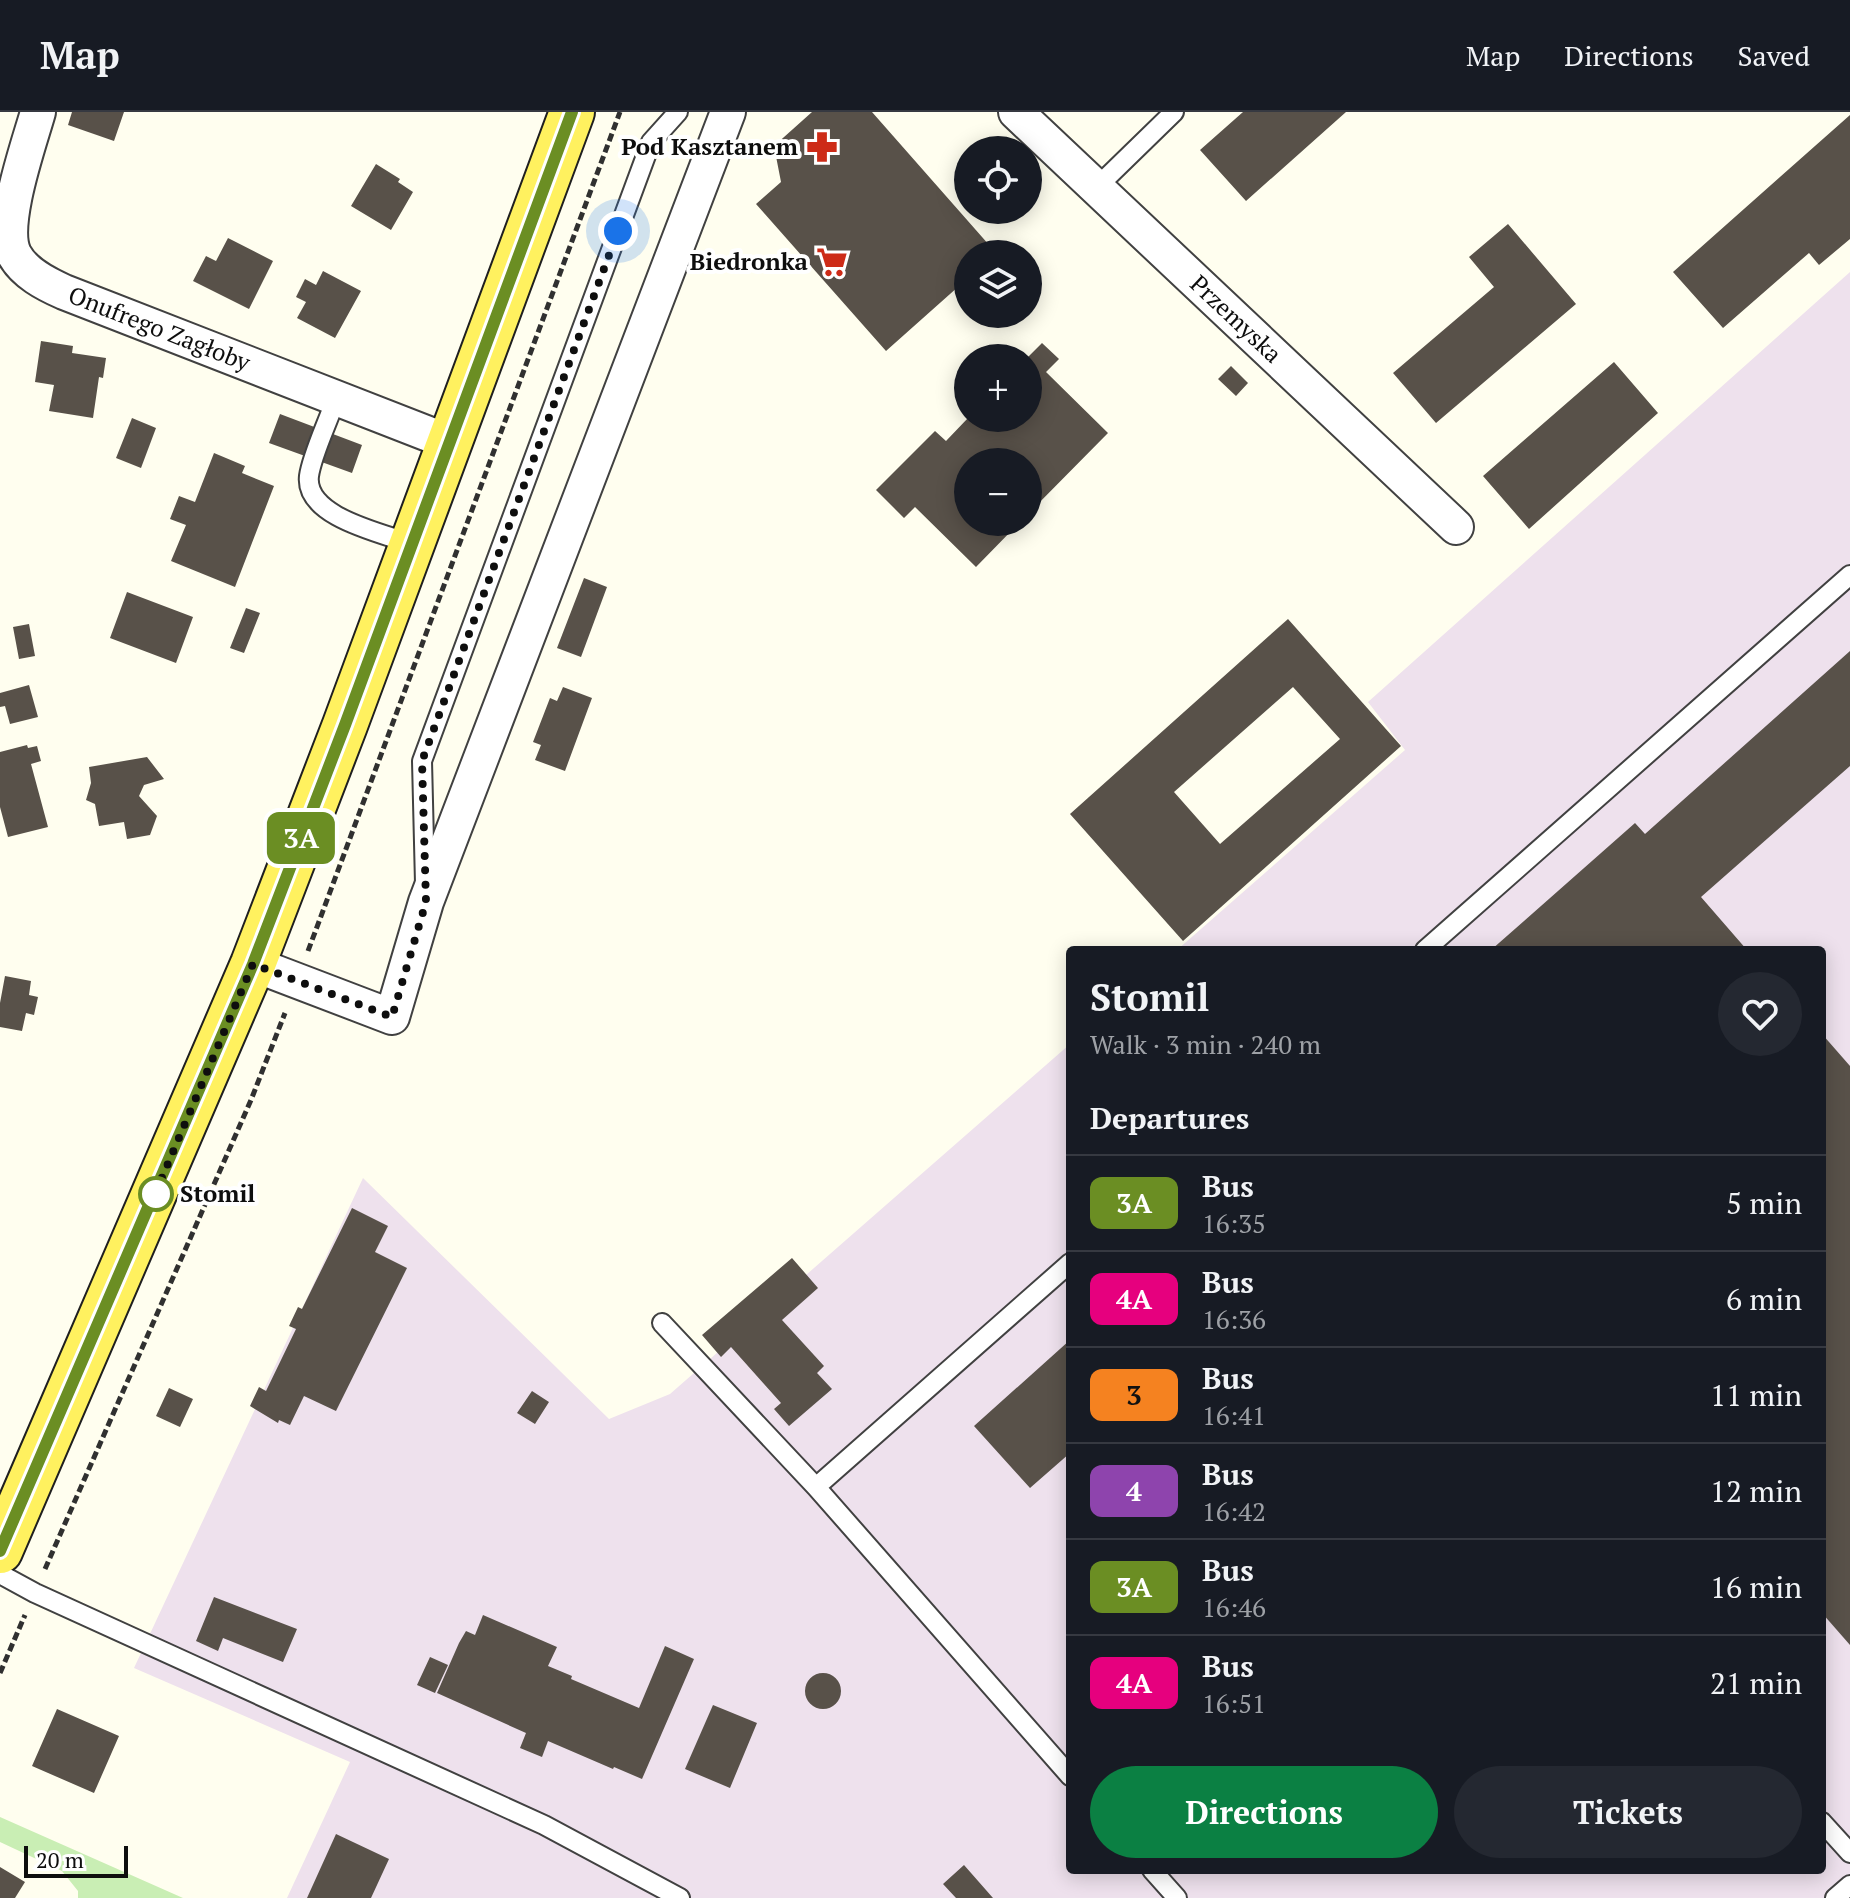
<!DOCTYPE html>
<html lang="en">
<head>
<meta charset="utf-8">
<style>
	body { margin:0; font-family:"PT Serif",serif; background:#242831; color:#f1f3f6; height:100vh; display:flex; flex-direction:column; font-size:30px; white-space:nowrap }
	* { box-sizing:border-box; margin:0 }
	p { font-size:26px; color:#9ea1a6 }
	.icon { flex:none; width:44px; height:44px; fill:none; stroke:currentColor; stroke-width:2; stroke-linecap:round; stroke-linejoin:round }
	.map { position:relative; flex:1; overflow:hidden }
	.drawer { position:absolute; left:1066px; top:834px; width:760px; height:928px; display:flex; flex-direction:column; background:#171b24; border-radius:8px; box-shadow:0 4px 20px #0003 }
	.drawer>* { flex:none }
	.badge { padding:0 16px; border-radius:12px; font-size:28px; line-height:52px }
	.fabs { position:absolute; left:954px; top:24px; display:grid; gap:16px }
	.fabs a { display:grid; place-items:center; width:88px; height:88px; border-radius:50%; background:#171b24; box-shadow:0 4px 20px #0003; font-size:40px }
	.scale { position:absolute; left:24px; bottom:20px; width:104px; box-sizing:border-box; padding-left:8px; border:4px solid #0e0e0e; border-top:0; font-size:22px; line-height:28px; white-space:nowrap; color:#0e0e0e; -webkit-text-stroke:6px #fff; paint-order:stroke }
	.you { position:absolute; width:40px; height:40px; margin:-20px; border:6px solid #fff; border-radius:50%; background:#1a73e8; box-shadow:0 0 0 12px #1a73e833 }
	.map>.badge { position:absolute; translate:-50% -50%; box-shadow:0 0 0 4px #fff }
	h2 { padding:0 24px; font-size:30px; line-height:72px }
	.round { display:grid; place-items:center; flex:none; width:84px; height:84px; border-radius:42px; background:#242831 }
	.head { display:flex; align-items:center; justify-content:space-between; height:136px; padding:0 24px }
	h1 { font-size:38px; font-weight:700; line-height:60px }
	.cta { display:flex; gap:16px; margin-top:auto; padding:16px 24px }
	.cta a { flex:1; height:92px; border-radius:48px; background:#0b8043; color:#fff; font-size:32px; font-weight:700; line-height:92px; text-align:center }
	.cta a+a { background:#242831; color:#f1f3f6 }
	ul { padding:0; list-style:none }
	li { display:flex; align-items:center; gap:24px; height:96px; padding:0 24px; border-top:2px solid #363941 }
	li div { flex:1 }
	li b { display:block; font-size:30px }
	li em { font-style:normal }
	li .badge { min-width:88px; font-weight:700; text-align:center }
	header { display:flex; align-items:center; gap:48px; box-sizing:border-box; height:112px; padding:0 40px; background:#171b24; border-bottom:2px solid #363941 }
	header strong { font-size:38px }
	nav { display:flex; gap:44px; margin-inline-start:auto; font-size:28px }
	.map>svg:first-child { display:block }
	.industrial { fill:#eee1ed }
	.green { fill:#c9eeb4 }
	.building { fill:#585149; fill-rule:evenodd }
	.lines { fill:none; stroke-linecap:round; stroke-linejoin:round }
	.lane-casing { stroke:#414141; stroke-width:22 }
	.street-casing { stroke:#414141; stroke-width:38 }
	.primary-casing { stroke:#1f1f1f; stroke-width:48 }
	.path { stroke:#303030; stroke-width:5; stroke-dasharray:8 4; stroke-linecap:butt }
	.lane { stroke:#fff; stroke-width:18 }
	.street { stroke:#fff; stroke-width:34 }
	.primary { stroke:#fff15f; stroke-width:44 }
	.line-casing { stroke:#fff; stroke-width:18 }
	.line { stroke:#6b8e23; stroke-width:12 }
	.walk { stroke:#0e0e0e; stroke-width:8; stroke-dasharray:0 14.4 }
	.stop-dot { fill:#fff; stroke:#6b8e23; stroke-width:4 }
	.labels { text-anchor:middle; stroke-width:8; stroke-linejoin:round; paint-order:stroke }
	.poi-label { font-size:24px; font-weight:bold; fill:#0e0e0e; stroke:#fff; text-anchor:end }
	.street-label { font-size:24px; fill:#0e0e0e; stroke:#fff }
	.stop-label { font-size:24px; font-weight:bold; fill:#0e0e0e; stroke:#fff; text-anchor:start }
</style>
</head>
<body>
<header>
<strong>Map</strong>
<nav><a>Map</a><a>Directions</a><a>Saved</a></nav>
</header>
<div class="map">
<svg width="1850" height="1786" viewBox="0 0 1850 1786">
	<rect width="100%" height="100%" fill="#fffeef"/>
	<!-- industrial -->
	<path class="industrial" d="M1850,160V1786H287L350,1650L134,1556L363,1066L609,1307L670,1282L1070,932V1758H1822V838H1177L1405,638L1368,590Z"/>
	<!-- green -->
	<path class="green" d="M0,1705L183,1786H78V1779L62,1759L0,1730Z"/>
	<!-- building -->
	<path class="building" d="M72,0H124L114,29L68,13Z
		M812,0H872L997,142H968V166L886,239L756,92L781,70L774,34Z
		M1243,0H1346L1246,89L1200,38Z
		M1850,3V127L1819,153L1809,141L1723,216L1673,160Z
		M376,52L400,67L398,70L413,80L391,118L351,94Z
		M1508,112L1576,192L1436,311L1393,261L1494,175L1469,145Z
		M228,126L273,149L249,197L193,169L206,144L216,149Z
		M323,159L361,179L335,226L297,206L306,190L296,185L305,167L316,173Z
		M41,229L73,234L72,241L106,246L103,266L99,265L93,306L49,299L54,273L35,270Z
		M1042,231L1059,247L1046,260L1108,321L1028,402V350H968V410H1020L976,455L915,395L904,406L876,378L935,319L946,329L968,306H1028V245Z
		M1614,250L1658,301L1529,417L1483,364Z
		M1231,254L1248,271L1236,284L1218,267Z
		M280,302L362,333L352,361L269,331Z
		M132,306L156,316L141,356L116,346Z
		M214,341L245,354L242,361L274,374L235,475L171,449L186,413L170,407L179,384L195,390Z
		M584,466L607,475L581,545L557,536Z
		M127,480L193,505L176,551L110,526Z
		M246,496L260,501L244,541L230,536Z
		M1288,507L1401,634L1183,829L1070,702ZM1293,575L1340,627L1220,732L1174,680Z
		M29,512L35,544L19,547L13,515Z
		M1850,539V654L1701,785L1747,838H1491L1635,711L1645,722Z
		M29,573L38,605L10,612L5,594L0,595V581Z
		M563,575L592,586L565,659L535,648L541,633L533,630L550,586L557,589Z
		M27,633L28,636L37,634L41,649L31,652L48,715L8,725L0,695V640Z
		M147,645L164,667L144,673L139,684L157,704L150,723L127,727L124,710L99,714L95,692L86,688L91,671L89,655Z
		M5,864L31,869L29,883L38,885L34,903L26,901L22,919L0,915V891Z
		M1822,922L1850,954V1533L1822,1501Z
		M352,1096L388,1114L375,1140L407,1156L336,1299L304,1284L290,1313L279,1308L278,1311L250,1294L259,1275L266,1279L296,1217L289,1214L298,1195L302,1197Z
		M792,1146L818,1176L782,1208L824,1254L817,1261L832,1277L789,1314L774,1297L781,1291L731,1235L721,1245L702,1223Z
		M1070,1228V1341L1030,1376L974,1314Z
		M169,1276L193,1287L180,1315L156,1304Z
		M532,1279L549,1290L535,1312L517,1301Z
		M214,1485L297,1517L283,1550L223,1526L218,1539L196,1529Z
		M483,1503L557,1535L548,1554L572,1564L571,1567L639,1596L665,1534L694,1547L642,1667L614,1655L613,1657L548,1629L542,1645L520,1636L526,1621L437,1581L459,1531L466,1519L475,1523Z
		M430,1545L448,1553L435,1581L417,1573Z
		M805 1579a18 18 0 1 1 36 0a18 18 0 1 1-36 0Z
		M713,1593L757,1611L730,1676L685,1657Z
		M57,1597L119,1624L94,1681L32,1654Z
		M336,1722L389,1747L371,1786H307Z
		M964,1753L993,1786H956L943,1772Z
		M0,1755L25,1770L15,1786H0Z"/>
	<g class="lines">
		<defs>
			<path id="lane" d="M1096,76L1174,0
				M336,286C329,308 312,342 309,364C304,405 382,421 412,432
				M425,771L422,649L651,30L678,0
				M1425,838L1850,463
				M662,1211L816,1375L1070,1664
				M816,1375L1070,1151
				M0,1462L35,1481L544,1713L680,1786
				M1822,1710L1850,1741
				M1152,1758L1177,1786
				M1835,1786L1850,1773"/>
			<g id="street">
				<path id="s1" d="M38,0C29,32 0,112 14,142C24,161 46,172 64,180L449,330"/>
				<path id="s2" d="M1016,0L1456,415"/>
				<path d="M253,852L392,905L426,790L728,0"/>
			</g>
			<path id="primary" d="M0,1439L253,852L345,613L572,0"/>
		</defs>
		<!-- lane casing -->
		<use href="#lane" class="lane-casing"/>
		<!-- street casing -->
		<use href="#street" class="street-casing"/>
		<!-- primary casing -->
		<use href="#primary" class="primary-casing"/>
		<!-- path -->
		<path class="path" d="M308,839L620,0
			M45,1457L251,988L285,901
			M0,1561L25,1503"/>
		<!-- lane -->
		<use href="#lane" class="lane"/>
		<!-- street -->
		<use href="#street" class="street"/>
		<!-- primary -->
		<use href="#primary" class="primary"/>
	</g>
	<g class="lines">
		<defs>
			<path id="line" d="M0,1439L253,852L345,613L572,0"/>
		</defs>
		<!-- line casing -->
		<use href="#line" class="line-casing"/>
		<!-- line -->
		<use href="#line" class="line"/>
		<!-- walk -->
		<path class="walk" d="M156,1082L153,1087L253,852L392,905L426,790L422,649L618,119"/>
	</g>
	<!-- icons -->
	<defs>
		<symbol id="pharmacy-bare" viewBox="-9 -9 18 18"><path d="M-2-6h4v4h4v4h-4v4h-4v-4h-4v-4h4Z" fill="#cd2b17" stroke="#fff" stroke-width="2.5" paint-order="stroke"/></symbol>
		<symbol id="supermarket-bare" viewBox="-9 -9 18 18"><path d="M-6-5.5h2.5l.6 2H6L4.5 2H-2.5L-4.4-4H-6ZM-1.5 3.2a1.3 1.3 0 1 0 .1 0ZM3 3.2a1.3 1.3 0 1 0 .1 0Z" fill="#cd2b17" stroke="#fff" stroke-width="2.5" paint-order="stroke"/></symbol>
	</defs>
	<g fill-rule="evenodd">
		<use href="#pharmacy-bare" x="800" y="13" width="44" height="44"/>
		<use href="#supermarket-bare" x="810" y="128" width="44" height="44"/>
	</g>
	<!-- markers -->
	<circle class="stop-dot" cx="156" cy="1082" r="16"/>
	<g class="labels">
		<!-- poi labels -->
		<g class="poi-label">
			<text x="798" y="43">Pod Kasztanem</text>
			<text x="808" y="158">Biedronka</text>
		</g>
		<!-- street labels -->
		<g class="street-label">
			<text dy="8" stroke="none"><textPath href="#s2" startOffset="302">Przemyska</textPath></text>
			<text dy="8" stroke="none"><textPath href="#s1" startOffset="312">Onufrego Zagłoby</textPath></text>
		</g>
		<!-- stop labels -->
		<g class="stop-label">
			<text x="180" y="1090">Stomil</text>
		</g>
	</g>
</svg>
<div class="fabs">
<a><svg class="icon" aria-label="locate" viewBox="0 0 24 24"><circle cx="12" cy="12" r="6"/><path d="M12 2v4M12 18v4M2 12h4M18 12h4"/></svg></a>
<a><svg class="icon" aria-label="layers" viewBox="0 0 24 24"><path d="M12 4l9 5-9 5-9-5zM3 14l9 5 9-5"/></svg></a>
<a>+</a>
<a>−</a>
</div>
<div class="scale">20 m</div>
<div class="you" style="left:618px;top:119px"></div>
<b class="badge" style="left:301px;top:726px;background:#6b8e23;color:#fff">3A</b>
<section class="drawer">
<div class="head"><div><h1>Stomil</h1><p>Walk · 3 min · 240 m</p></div><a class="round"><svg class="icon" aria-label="heart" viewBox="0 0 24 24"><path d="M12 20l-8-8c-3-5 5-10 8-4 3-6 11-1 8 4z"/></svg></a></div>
<h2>Departures</h2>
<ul>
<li><span class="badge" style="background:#6b8e23;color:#fff">3A</span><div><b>Bus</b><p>16:35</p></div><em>5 min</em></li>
<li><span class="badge" style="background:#e6007e;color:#fff">4A</span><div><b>Bus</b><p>16:36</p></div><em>6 min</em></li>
<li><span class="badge" style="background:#f58220;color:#111">3</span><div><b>Bus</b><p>16:41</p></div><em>11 min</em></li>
<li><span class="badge" style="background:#8e44ad;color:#fff">4</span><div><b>Bus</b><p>16:42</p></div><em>12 min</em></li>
<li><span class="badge" style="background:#6b8e23;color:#fff">3A</span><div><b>Bus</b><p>16:46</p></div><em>16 min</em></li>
<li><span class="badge" style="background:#e6007e;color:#fff">4A</span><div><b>Bus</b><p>16:51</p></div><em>21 min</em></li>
</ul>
<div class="cta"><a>Directions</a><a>Tickets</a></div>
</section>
</div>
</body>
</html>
